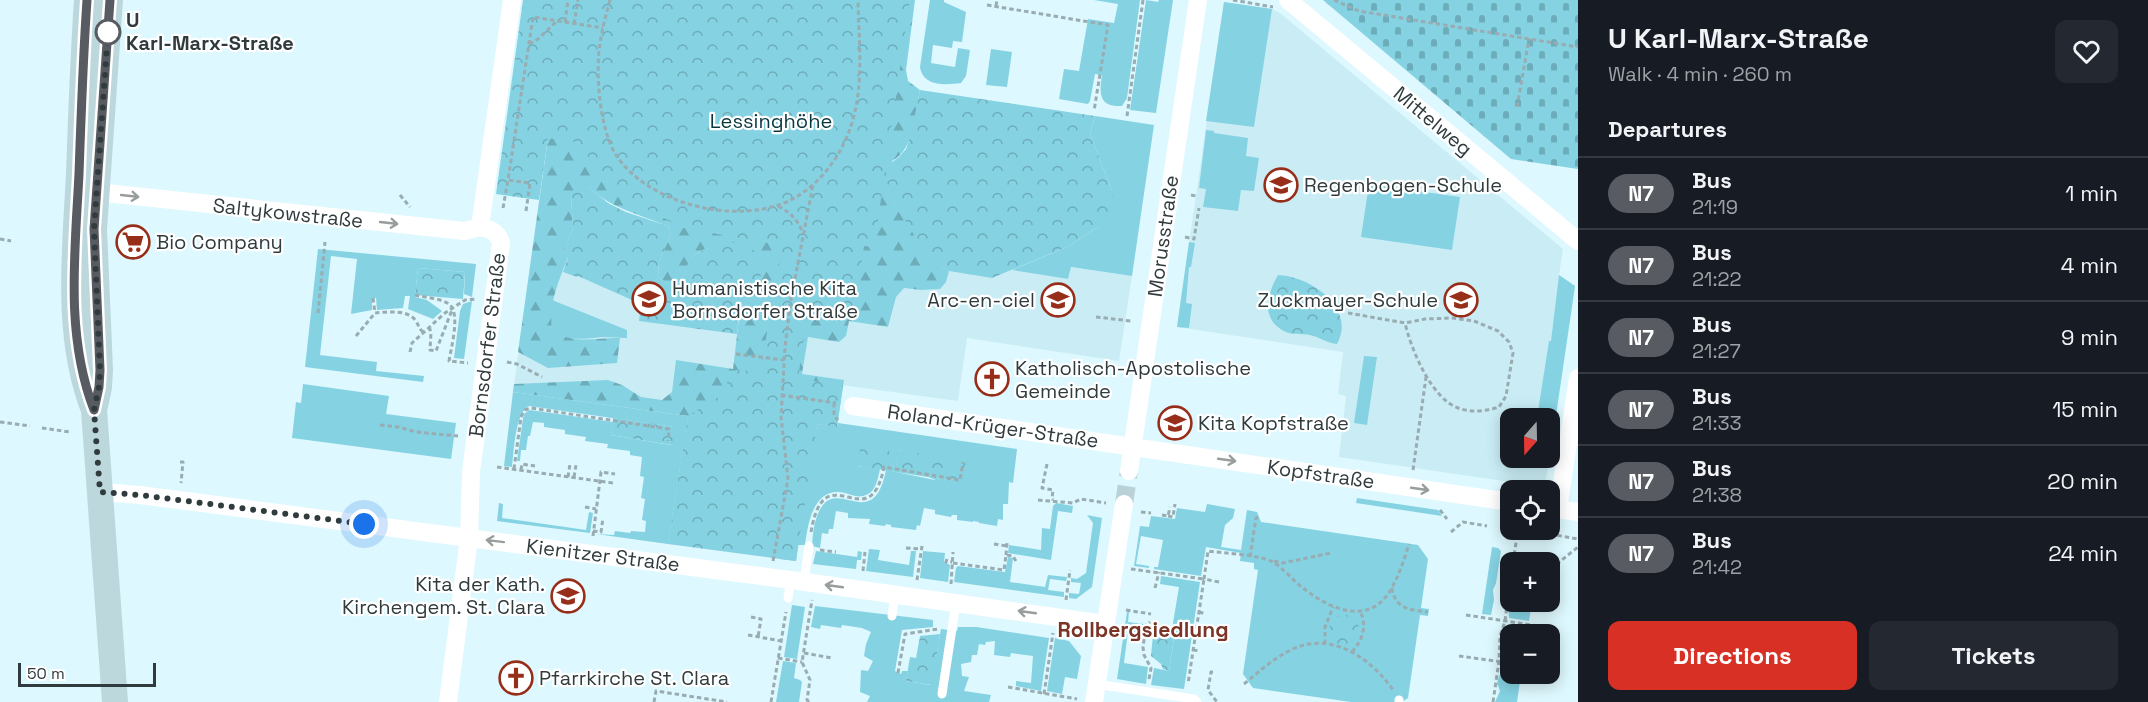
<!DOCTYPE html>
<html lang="en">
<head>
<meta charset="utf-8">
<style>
	body { margin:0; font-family:"Space Grotesk",sans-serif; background:#242831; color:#f1f3f6; height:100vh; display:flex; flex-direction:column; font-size:22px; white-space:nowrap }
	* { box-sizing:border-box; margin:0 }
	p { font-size:20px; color:#9ea1a6 }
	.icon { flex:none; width:33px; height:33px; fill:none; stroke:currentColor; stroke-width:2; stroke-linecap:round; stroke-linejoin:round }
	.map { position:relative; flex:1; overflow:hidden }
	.panel { display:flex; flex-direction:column; background:#171b24; width:570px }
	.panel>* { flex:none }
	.badge { padding:0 12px; border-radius:20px; font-size:21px; line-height:39px }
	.needle { width:39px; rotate:200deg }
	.fabs { position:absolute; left:1500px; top:408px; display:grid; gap:12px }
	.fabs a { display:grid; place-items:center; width:60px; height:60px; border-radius:12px; background:#171b24; box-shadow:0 3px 15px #0003; font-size:30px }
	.scale { position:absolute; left:18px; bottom:15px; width:138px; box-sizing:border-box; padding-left:6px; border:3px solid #303b3d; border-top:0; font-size:16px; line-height:21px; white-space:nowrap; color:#303b3d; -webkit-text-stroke:4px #fff; paint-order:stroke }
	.you { position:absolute; width:30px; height:30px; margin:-15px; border:4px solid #fff; border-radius:50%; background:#1a73e8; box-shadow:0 0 0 9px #1a73e833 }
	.map>.badge { position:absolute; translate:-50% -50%; box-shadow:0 0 0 3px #fff }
	h2 { padding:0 30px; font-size:22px; line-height:54px }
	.round { display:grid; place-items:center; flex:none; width:63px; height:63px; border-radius:12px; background:#242831 }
	.head { display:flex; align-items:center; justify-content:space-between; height:102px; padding:0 30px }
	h1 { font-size:28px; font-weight:800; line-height:45px }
	.cta { display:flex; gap:12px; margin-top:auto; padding:12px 30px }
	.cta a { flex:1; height:69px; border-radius:12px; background:#d93025; color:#fff; font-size:24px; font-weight:800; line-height:69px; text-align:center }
	.cta a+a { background:#242831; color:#f1f3f6 }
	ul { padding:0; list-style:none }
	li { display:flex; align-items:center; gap:18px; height:72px; padding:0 30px; border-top:2px solid #363941 }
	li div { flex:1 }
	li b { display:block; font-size:22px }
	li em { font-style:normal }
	li .badge { min-width:66px; font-weight:700; text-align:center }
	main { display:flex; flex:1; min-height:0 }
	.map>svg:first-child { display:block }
	.built { fill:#caedf5 }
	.green { fill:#85d2e3 }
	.forest { fill:url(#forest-firs) }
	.cemetery { fill:url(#cemetery-stones) }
	.park { fill:url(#park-crowns) }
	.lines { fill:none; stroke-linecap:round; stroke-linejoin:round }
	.minor-tunnel { stroke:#bad2d7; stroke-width:18; stroke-dasharray:18 9; stroke-linecap:butt }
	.path { stroke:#98acb1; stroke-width:3; stroke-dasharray:4.5 3; stroke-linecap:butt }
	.service { stroke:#fff; stroke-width:9 }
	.minor { stroke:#fff; stroke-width:18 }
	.secondary { stroke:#bdd8dd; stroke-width:26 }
	.oneway { stroke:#989d9e }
	.line-casing { stroke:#fff; stroke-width:14 }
	.line { stroke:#595b62; stroke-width:9 }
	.walk { stroke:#303b3d; stroke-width:6; stroke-dasharray:0 10.8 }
	.stop-dot { fill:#fff; stroke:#595b62; stroke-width:3 }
	.labels { text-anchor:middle; stroke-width:4.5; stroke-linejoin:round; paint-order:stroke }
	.stop-label { font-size:20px; font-weight:bold; fill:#303b3d; stroke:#fff; text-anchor:start }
	.park-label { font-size:20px; fill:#07363f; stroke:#fff }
	.street-label { font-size:20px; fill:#303b3d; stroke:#fff }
	.poi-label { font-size:20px; fill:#303b3d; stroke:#fff; text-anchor:start }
	.neighbourhood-label { font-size:21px; font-weight:bold; fill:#7a3527; stroke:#fff }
</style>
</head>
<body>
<main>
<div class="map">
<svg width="1578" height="702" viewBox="0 0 1578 702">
	<defs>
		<pattern id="forest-firs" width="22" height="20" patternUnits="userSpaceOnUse" patternTransform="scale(1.5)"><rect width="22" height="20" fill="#85d2e3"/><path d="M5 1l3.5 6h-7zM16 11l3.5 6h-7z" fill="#6dacb9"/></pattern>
		<pattern id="cemetery-stones" width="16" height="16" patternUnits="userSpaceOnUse" patternTransform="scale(1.5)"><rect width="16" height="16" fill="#85d2e3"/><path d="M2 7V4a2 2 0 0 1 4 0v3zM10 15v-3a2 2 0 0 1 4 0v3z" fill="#6dacb9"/></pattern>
		<pattern id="park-crowns" width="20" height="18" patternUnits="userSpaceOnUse" patternTransform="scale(1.5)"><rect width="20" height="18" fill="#85d2e3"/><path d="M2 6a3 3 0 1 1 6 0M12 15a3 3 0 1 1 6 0" fill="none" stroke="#6dacb9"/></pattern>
	</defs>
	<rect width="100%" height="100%" fill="#ddf8fe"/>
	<!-- built -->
	<path class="built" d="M1224,2L1272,9L1280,13L1563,249L1559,275L1575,286L1550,456V418H1510V458H1549L1545,487L1339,457L1346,396L1338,394L1343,352L1177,327Z
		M539,200L769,243L760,372L688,416L513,392Z
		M864,245L992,278L1012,270L1068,279L1070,267L1132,276L1119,361L967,338L958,401L798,379L808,307Z"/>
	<!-- green -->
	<path class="green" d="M930,0H944V2L966,12L962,42L953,41L952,48L933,45L931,63L955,67L958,48L970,50L966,76L961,83C946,85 923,87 920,67Z
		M1094,0H1140L1127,98L1122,106C1099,107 1099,94 1102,75L1095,74L1090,101L1088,104L1059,99L1064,69L1079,71L1088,19L1114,23L1118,4Z
		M1146,0L1158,2L1159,0H1173L1156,113L1130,110Z
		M1224,2L1272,9L1254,127L1206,121Z
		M991,49L1012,52L1007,87L986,85Z
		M1095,116L1154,125L1132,276L1071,267L1068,279L1012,270L1067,247L1098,227L1112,191L1090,134Z
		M1206,130L1214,131V133L1248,138L1246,156L1259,158L1254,191L1241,190L1238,211L1203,207L1206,189L1199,188Z
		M1369,184L1460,197L1452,250L1361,237Z
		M1189,242L1195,243L1191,267H1189L1186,303L1192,304L1189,328L1177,327Z
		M318,249L476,264L472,297L464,294L465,272L418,268L415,297L427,300L442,311L433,319L408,309L410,296H405L403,308L377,310L376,298H372V310L351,314L357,259L331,256L320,355L377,362L376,371L424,376L423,382L305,367Z
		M1559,275L1575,286L1550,456V418H1537L1549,341H1551Z
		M552,300L627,330V338C619,338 610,337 602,337C583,339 568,342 552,330L550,320Z
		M472,301L464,359L454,358L460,311L463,304Z
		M1364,356L1377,357L1367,425L1354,423Z
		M303,384L389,396L386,414L456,423L451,459L292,438L296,402L301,403Z
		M513,392L688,416L668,544L596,534L614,535L615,531L630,533L631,531L645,532L646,521L642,520L645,499L641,498L644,477L640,476L642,457L630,455V451L607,448L608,444L585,441L586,437L565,434V430L544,427V423L533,422L530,436H528L526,450H521L520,461H517L523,418L525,413L530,410L613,422L611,435L671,445L674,427L529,406C515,413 514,451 512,467L504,466Z
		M838,423L1017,449L1013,483L1009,482L1008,504H1003V520L998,519L997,526L979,523V522L973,521V522L957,520V515H952L951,517L935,514V510L924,508L920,526L917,525L916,530L891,527V525L886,524L885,526L869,524L870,519L848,518V513L836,511L833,529H829L828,534L822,533L820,548L812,546C813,533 814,516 823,505C841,482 874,531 886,470L935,480L936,478L962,482L899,450L896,467L887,466L890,448L857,466L880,469C878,478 876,490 868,494C860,499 852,495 845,493C814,486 808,522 805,545H798L796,561L779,559L783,540L811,459L817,424L837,427Z
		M1357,498L1438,510L1442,516L1356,503Z
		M499,503L503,504L502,518L586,530L589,512L593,513L590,533L497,521Z
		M1056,503L1073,506L1072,513L1058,511L1051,560L1008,553L1009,545L1041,550L1042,528L1050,529L1053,506Z
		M1207,504L1235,509L1233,518L1225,525L1221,547L1241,550L1247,510L1257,512L1261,522L1418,545L1428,559L1421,608L1429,609L1428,616L1420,615L1408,698L1402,702H1351L1253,688L1243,674L1258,570L1254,569V563L1240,561L1241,553L1206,547L1201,576L1154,569V567H1158L1163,540L1141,536L1136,564L1149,566V568L1134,566L1140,526L1149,527L1151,516L1175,519L1177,508L1205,512Z
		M1087,515L1102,518L1092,587L1076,599L1069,598V593L1079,594L1081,583L1071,582V578L1077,579L1086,573L1093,523Z
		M1492,547L1498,548L1501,551L1496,583L1493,590L1494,600L1491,615L1482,614Z
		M869,549L880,550L878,560L909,565L911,551H916L913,577L866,571Z
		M816,551L857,557L858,551L862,552L861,560H857L856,569L813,564Z
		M923,551L945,553L944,562L950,565L948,582L920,578Z
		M1008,557L1013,558L1010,582L1045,587L1048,575L1067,577L1066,581L1050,579L1048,590L1064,592V597L954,582L956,568L958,566L1005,572Z
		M1161,576L1200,582L1184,689L1151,685L1154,668L1169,671L1174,638L1147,634L1149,625L1172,629L1179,587L1160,584Z
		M1510,599V602H1532L1529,621L1509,618L1508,605Z
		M792,605L805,607L797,659L784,657Z
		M815,606L933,620V627L902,630L895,671L901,674L902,671H908L906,681L931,685L941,629L957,631L958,627H976L1049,638L1041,691L1016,686V681L1031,683L1033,656L1011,653L1010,657L994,655L995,641L986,642L985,645L979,644L977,655H972L971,662L961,664L962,676L969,677L964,691L991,695L989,702H867L870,696L860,692L861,670L868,671L873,661L864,656L866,644L871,632L862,628L842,625L841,628L821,625L820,629L811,627Z
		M1127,612H1129L1128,622L1144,624L1142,633L1128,631L1124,663L1148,667L1146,684L1117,679Z
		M1055,638L1069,641L1081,656L1077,679L1065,677L1062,694L1047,691Z
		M783,661L796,663L794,678L800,680L802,682L799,702H776Z
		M1503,665L1510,667V674H1521L1517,702H1495L1500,691L1497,683Z"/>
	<!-- forest -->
	<path class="forest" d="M864,0H915L906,70L908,81L920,90C915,113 915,149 892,161L893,200L940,266L949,271L946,282L940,289L921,290L904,288L896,297L888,327L849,321L846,336L839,342L808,337L802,374L844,380L837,427L817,424L811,459L786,408Z
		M557,74L794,227L778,351L668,544L688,416L513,392L514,384L608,380L622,385L641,397L662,400L672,392L676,360L733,369L740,310L745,301L754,293L736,243C719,246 699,246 689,262C685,269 684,277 678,283L668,284L658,277L659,262L671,234L668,226C640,215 611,208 588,187L571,194L573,228L564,251L568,257C559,281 548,304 552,329C572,346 597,337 620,338L617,363L548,368L518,352Z"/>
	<!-- cemetery -->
	<path class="cemetery" d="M1323,0H1578V169L1511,159Z"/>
	<!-- park -->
	<path class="park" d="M523,0H910L874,247L864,246L854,314L808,308L798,379L843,385L837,427L817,424L796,561L668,544L688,416L723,394L730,375L737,370L760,372L780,259L769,243L683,228L633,202L620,192L575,142L548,138L539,200L496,194Z
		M920,90L1095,116L1090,134L1112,191L1113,203L1110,213L1098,227L1067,247L992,278L949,271L929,260L893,200L887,183L886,173L888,165L899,157L906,149L911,134Z
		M583,183L608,203L626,212L668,226L671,234L659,262L658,277L668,284L678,283C684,277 684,270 688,263C697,248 717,245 733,243C761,241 768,274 754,293C749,300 742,303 740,311C738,318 738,327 737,334L639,321L641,304L578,276L577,277L563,272L568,258L564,251L573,228L571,194L576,185Z
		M418,268L465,272L463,299L415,295Z
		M1278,275C1310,276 1357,308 1337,344C1327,343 1319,337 1310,335C1301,333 1290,336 1282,330C1260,317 1268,292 1278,275Z
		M613,418L675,427L672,445L611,435Z
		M861,444L890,448L888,466L896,467L898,450L966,461L962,483L937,478L936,480L928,477L857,466Z
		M1329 630a15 15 0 1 1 30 0a15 15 0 1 1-30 0Z
		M940,634L932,685L906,681L910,657L916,658L920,636Z
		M1153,635L1174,638L1169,671L1163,669L1161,664L1151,656Z"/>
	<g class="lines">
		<!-- minor-tunnel -->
		<path class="minor-tunnel" d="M1124,504L1129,471"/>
		<!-- path -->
		<path class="path" d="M610,0C606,15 602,29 600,44C595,74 600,130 616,155C649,206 744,228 796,197C817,185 834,164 844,143C866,98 859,49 858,0
			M1233,0L1273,7
			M1334,0L1359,11L1578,47
			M987,5L1108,25L1094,111
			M996,6L997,0
			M565,22L568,0
			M574,24L578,0
			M529,44L538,39L557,21
			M1517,107L1529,39
			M1127,116L1143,0
			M400,195L410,207
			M1191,195L1196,196
			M778,206C791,213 797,219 803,233
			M503,208L508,180
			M526,211L530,183L508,180L533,17L603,28
			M1185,237L1194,239L1199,208
			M0,239L11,241
			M415,295C426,298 440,298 449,304C461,313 451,348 449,361L468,363
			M373,298L375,313
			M318,313L325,242
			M1348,313L1405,323L1425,319L1452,318L1474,321L1498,331L1509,342L1513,353L1506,396L1499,407C1487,411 1471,413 1458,408C1431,398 1411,349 1405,323
			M1096,317L1131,321
			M429,327L431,332L430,350L436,351L452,310
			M356,336L375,313C387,312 408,309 416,321C419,326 419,329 424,333
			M410,352L412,343L445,313L465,300L476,299
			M736,354L784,360
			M507,362L517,364L542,377
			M781,395L836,403
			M834,403V416L838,420
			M0,422L30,426
			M380,425L398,427L416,432L458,436
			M42,428L70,432
			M180,462H183L181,483
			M1047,464L1042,488L1053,490L1052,499L1053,500
			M497,467L613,483
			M514,469L521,417L525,410L531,408L669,429L668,441
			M521,470L522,464L535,466
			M1413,470L1426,377
			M568,477L570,464
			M574,477L576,465
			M1038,500L1073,503L1081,499L1106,503
			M585,507L596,509
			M1440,510L1447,519
			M1141,512L1151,513
			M1162,515L1168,516L1170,507
			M1168,516L1173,517L1175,504
			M593,531L601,532L603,518
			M811,532C825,450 869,542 884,467L960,480L963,462
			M1451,532L1463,522L1487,526
			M1550,534L1578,539
			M593,536L601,472L615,474
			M994,544L1007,546
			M906,548L921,549
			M820,550L836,552
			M1006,555L1007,543
			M1250,557L1256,518L1258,517
			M947,559L946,562H952
			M773,561L788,479L781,417L785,347L791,299L813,185
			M1274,561L1283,563L1331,553
			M1513,562L1518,530
			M953,563L1004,570L1006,555L1013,556L1017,563
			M1131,569L1204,579L1188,684
			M863,571L865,552
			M1550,572L1557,573L1558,563L1578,547
			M917,580L922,546
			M1219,582L1204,579L1208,551C1224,553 1258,555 1271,561C1283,567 1292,580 1303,588C1328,608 1368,627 1390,591C1399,576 1404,560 1409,544
			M951,584L953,552
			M1155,588L1159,572
			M1392,588C1395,609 1410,610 1428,612
			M1066,600L1070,570
			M1126,610L1151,614
			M1199,612L1206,614
			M1466,615L1545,627
			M751,617L761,619L758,637
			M748,635L781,641
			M1325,644V627L1333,607
			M1193,650L1200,651
			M1352,652C1362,640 1368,627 1360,611
			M804,653L832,658
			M1459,656L1510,663
			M778,658L802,662
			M1213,672H1211L1208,690L1217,702
			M898,673L905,634L938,629
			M1149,679L1151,668L1144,655L1143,647L1146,625L1150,622
			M1244,684C1261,670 1277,655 1298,647C1336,633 1373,661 1393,690
			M1008,687L1077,699
			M1044,694L1053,633
			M654,702L656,691L727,702
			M771,702L786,612
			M809,702L807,700L810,680L802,662L812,600
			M1493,702L1499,661L1500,636L1505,621L1510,580"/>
		<!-- service -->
		<path class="service" d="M804,582L809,546
			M788,598L791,580
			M892,616L895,594
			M1096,684L1194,699L1197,702
			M942,694L956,602
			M1399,702V700"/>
		<!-- minor -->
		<path class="minor" d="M1288,0L1578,241
			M96,192L465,231L480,227
			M480,227L512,0
			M853,406L1510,502
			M1129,471L1198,0
			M100,492L140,495L791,580L1105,624
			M1550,508L1578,512
			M1558,509L1578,378
			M448,702L469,538L471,472L501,243C498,232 490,229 480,227
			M1094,702L1124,504"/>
		<!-- secondary -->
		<path class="secondary" d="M87,0C83,58 81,116 79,174C75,253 65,335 94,410L115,702
			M95,406L99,387L100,370L94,229L110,0"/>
	</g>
	<!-- one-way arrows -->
	<defs><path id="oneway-shaft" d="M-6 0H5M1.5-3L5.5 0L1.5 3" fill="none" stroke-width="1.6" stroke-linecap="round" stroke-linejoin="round" transform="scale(1.5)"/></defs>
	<g class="oneway">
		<use href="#oneway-shaft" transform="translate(130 196) rotate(6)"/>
		<use href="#oneway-shaft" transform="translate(389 223) rotate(6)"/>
		<use href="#oneway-shaft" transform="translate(1227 460) rotate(8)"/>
		<use href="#oneway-shaft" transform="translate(1420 489) rotate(8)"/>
		<use href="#oneway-shaft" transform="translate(495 541) rotate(-173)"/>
		<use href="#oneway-shaft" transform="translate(834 586) rotate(-172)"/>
		<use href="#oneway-shaft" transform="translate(1027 612) rotate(-172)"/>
	</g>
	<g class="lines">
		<defs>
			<path id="line" d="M87,0C83,58 81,116 79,174C75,253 65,335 94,410L99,387L100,370L94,229L110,0"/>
		</defs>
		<!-- line casing -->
		<use href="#line" class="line-casing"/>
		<!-- line -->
		<use href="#line" class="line"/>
		<!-- walk -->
		<path class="walk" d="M108,32L94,229L100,370L99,387L94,410L100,492L140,495L364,524"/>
	</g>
	<!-- icons -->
	<defs>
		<symbol id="school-ring" viewBox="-11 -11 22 22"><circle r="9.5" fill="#fff" stroke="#972e1a" stroke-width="1.5"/><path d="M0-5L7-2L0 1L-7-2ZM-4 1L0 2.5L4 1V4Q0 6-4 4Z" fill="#972e1a"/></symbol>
		<symbol id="supermarket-ring" viewBox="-11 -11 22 22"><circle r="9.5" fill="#fff" stroke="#972e1a" stroke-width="1.5"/><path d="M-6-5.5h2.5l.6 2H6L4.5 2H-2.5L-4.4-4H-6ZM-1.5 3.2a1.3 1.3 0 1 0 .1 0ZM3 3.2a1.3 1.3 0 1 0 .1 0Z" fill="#972e1a"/></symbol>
		<symbol id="church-ring" viewBox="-11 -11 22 22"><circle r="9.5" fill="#fff" stroke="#972e1a" stroke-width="1.5"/><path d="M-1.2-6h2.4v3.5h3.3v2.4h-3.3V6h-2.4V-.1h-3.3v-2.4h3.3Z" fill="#972e1a"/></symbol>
	</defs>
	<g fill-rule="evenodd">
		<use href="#school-ring" x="1262" y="166" width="38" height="38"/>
		<use href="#supermarket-ring" x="114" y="223" width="38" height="38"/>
		<use href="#school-ring" x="630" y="280" width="38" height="38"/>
		<use href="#school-ring" x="1039" y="281" width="38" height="38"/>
		<use href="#school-ring" x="1442" y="281" width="38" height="38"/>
		<use href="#church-ring" x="973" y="360" width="38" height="38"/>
		<use href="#school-ring" x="1156" y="404" width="38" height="38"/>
		<use href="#school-ring" x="549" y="577" width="38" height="38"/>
		<use href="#church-ring" x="497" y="659" width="38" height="38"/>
	</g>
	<!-- markers -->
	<circle class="stop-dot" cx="108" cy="32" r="12"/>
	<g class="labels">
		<!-- stop labels -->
		<g class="stop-label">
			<text x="126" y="27">U<tspan x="126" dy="23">Karl-Marx-Straße</tspan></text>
		</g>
		<!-- park labels -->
		<g class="park-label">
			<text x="771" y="128">Lessinghöhe</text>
		</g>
		<!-- street labels -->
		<g class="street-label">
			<text transform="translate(1433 121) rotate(40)" y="7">Mittelweg</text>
			<text transform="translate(288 213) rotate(6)" y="7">Saltykowstraße</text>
			<text transform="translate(1163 236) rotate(-82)" y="7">Morusstraße</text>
			<text transform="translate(487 345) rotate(-83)" y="7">Bornsdorfer Straße</text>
			<text transform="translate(993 426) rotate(8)" y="7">Roland-Krüger-Straße</text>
			<text transform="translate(1321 474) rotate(8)" y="7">Kopfstraße</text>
			<text transform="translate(603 555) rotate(7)" y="7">Kienitzer Straße</text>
		</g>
		<!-- poi labels -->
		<g class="poi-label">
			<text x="1304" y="192">Regenbogen-Schule</text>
			<text x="156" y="249">Bio Company</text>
			<text x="672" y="295">Humanistische Kita<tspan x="672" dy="23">Bornsdorfer Straße</tspan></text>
			<text x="1035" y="307" text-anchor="end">Arc-en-ciel</text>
			<text x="1438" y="307" text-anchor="end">Zuckmayer-Schule</text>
			<text x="1015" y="375">Katholisch-Apostolische<tspan x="1015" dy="23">Gemeinde</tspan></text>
			<text x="1198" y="430">Kita Kopfstraße</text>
			<text x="545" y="591" text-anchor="end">Kita der Kath.<tspan x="545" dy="23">Kirchengem. St. Clara</tspan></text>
			<text x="539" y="685">Pfarrkirche St. Clara</text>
		</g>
		<!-- neighbourhood labels -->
		<g class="neighbourhood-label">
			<text x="1143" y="637">Rollbergsiedlung</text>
		</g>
	</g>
</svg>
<div class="fabs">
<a><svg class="needle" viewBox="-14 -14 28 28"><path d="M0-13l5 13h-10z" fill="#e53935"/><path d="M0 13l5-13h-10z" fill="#9ea1a6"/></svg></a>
<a><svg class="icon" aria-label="locate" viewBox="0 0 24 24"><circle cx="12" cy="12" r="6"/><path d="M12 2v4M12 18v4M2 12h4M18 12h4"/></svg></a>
<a>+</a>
<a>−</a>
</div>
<div class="scale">50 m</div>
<div class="you" style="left:364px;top:524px"></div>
</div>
<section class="panel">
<div class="head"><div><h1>U Karl-Marx-Straße</h1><p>Walk · 4 min · 260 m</p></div><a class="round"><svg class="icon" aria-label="heart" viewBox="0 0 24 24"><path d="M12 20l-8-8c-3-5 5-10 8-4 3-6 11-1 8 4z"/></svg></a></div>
<h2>Departures</h2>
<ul>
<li><span class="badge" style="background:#595b62;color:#fff">N7</span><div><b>Bus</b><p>21:19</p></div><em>1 min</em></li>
<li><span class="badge" style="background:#595b62;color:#fff">N7</span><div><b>Bus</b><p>21:22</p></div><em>4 min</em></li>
<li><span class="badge" style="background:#595b62;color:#fff">N7</span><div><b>Bus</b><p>21:27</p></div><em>9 min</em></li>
<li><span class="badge" style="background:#595b62;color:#fff">N7</span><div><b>Bus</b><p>21:33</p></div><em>15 min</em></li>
<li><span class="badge" style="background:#595b62;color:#fff">N7</span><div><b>Bus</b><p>21:38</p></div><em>20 min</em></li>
<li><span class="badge" style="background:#595b62;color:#fff">N7</span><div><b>Bus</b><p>21:42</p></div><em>24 min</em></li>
</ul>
<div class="cta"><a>Directions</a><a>Tickets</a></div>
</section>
</main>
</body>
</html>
